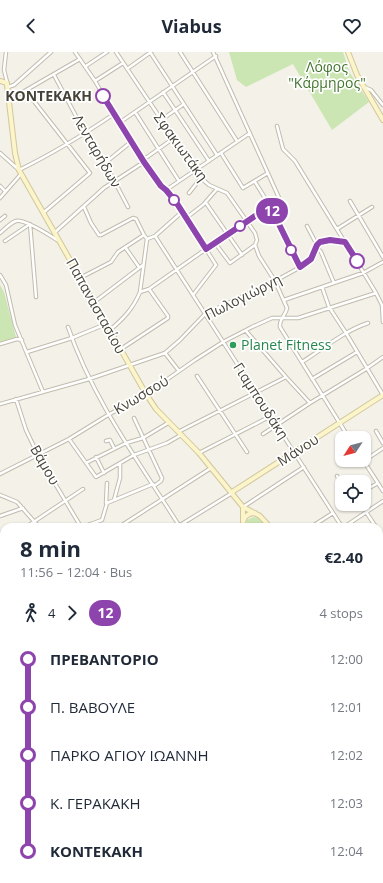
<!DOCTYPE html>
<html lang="en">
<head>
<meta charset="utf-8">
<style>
	body { margin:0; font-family:"Open Sans",sans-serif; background:#f2f2f3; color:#1f2937; height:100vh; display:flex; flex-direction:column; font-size:15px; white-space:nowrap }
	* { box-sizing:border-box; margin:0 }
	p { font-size:13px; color:#747a83 }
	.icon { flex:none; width:22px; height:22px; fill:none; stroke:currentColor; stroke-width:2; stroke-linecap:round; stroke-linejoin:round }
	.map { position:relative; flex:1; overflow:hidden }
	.panel { position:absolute; left:0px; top:471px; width:383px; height:360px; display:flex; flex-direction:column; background:#fff; border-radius:12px 12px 0 0; box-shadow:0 1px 3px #0004 }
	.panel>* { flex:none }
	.badge { padding:0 8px; border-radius:13px; font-size:14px; line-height:26px }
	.needle { width:26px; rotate:234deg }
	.buttons { position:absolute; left:335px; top:379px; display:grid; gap:8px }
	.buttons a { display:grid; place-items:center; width:36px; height:36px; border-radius:8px; background:#fff; box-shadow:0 1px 3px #0004; font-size:20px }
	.map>.badge { position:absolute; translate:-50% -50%; box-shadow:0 0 0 2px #fff }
	.legs { display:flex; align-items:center; gap:6px; height:44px; padding:0 20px; font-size:13px }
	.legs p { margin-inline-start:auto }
	.headline { display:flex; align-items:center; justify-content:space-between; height:68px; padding:0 20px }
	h1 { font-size:22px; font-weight:700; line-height:30px }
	ul { padding:0 20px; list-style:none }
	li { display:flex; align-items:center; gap:14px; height:48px; font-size:15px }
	li i { display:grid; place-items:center; width:6px; height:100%; margin:0 5px; background:currentColor }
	li i::after { content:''; width:10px; height:10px; margin:-5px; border:3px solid; border-radius:50%; background:#fff }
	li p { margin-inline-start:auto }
	li:first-child i { background:linear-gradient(#0000 50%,currentColor 0) }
	li:last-child i { background:linear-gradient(currentColor 50%,#0000 0) }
	header { display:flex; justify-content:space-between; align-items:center; height:52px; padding:0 20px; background:#fff; font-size:18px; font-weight:700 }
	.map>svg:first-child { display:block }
	.green { fill:#cbe5b3 }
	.water { fill:#a8cbed }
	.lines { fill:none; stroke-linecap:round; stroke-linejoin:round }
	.street-casing { stroke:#c1bcae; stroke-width:4.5 }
	.secondary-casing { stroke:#d1c79a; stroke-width:6 }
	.street { stroke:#fff; stroke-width:2.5 }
	.secondary { stroke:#fcf4ca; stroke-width:4 }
	.line-1-casing { stroke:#fff; stroke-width:9 }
	.line-1 { stroke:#8e44ad; stroke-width:6 }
	.stop-1-dot { fill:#fff; stroke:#8e44ad; stroke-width:2 }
	.leisure-dot { fill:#2e9e5b; stroke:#fff; stroke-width:1.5 }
	.labels { text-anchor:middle; stroke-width:3.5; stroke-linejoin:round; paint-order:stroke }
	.park-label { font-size:14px; fill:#42752d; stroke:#fff }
	.stop-label { font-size:14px; font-weight:bold; fill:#464237; stroke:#fff; text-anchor:end }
	.street-label { font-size:14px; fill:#464237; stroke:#fff }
	.leisure-label { font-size:14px; fill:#27864d; stroke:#fff; text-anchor:start }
</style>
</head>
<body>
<header><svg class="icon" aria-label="back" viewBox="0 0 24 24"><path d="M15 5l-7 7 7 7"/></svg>Viabus<svg class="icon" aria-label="heart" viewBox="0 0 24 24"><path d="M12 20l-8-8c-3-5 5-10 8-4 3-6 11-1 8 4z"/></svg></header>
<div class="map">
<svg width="383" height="831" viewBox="0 0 383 831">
	<rect width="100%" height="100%" fill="#f3f1e8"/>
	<!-- green -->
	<path class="green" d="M229,0H343L350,21L369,50L332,78L293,12L246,35L237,28Z
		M0,233L4,240L16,285L0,290Z
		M253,465L258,466L266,475H246L247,468Z
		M0,660L4,666V693H0Z
		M234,827H267L261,831H237Z"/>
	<!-- water -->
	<path class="water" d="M0,698H4V827H108L106,831H0V749L4,748L3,746L0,745Z"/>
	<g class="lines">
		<defs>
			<path id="street" d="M6,0L4,18L7,30
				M75,0L95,29L114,62L144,110L161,134L166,138L176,150L216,213L193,243
				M116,0L195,118L201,126L209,133L227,141L255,181L257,188L255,193L259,204L275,229L287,256C286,263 279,267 280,275L349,386
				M150,0L217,103
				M180,0L237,89
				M86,14L107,0
				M127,17L151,0
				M54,23L85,81L105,111L128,155
				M95,29L123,11
				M8,35L14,33L51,0
				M364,35L371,38L383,53
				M26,39L90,121L43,161
				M163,40L209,109
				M9,48L80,7
				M135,60L179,129
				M161,68L184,52
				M119,71L216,4
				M277,74L283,97L295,109L376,241L382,253L383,270
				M0,101L19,118C52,102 83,83 114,62
				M221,101L243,136L268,121
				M143,108L174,86
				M105,111L131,90
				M255,130L270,154L300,215
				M0,134L5,139
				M166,138L250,81
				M189,141L201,126
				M0,146L21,122
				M350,149L383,205
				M206,151L242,203
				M84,155L91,171L99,183H101L133,166L136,167L144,183L147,187
				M186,166L203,153L217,137
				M0,168L5,164
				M307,174L317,193
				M337,177L372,155
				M0,181C5,177 10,171 16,169C25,167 49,183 57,188
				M54,181L104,136L144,110
				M155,184L342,475
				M147,187L155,184L182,160
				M5,189L30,172L36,245
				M215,191L230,211L255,193
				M316,194L321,200L334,231
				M125,195L139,215
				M0,223L6,233L15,273L43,340
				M80,226L111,210L118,200L144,183
				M322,235L329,255L346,281L383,343
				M140,240L149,237L246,169L280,148L213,0
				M284,248L363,221L383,210
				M93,251L143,213
				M68,275C93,348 139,410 180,475
				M110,278C123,267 133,257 140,240L147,187
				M246,279L286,325L310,351
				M0,292L17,287L22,288
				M121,297L168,266V264L149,237
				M27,300L72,286L106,272
				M165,301L179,319
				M302,310C323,297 344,279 368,271
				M197,324L247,400
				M312,327L357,300
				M16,347L26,378L38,403L81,475
				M0,352L89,327L165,301L180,288L205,262L275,229L306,212L311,207L317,193L320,190L330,188L345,190
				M134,366L162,426L161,429L154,434
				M376,379L383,391
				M178,380L286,325
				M263,382L310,351L366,317L383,305
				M69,387L96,425L134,403L167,391L181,383
				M106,389L110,388L114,396
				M199,401L271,364
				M96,405L104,421
				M363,408L383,439
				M364,409L383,396
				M86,411L126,391L143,386L168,371
				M0,422L69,387L108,363L146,342L195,308L223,290L252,275L272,266H298L376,241
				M337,424L342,432
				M364,439L378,431
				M0,443L17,450L39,475
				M114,448L120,426V411
				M106,451L107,431
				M243,455L304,415
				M366,460L376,475
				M0,464L23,456
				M26,475L83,437
				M82,475L102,468L107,451L153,432
				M119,475L211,416
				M177,475L232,441
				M311,475L333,461
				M344,475L383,449
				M379,480L383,487
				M0,490L4,488
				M379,504L383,501
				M0,521L4,519
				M0,523L4,529
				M379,532L383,538
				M379,544L383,541
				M0,550L4,548
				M0,554L4,560
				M0,588L4,586
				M379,595L383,593
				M0,640L4,638
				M0,645L4,650
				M379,648L383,646
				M379,726H383
				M379,786L383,787
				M111,827L112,831
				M118,831L119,827
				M265,831L271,827"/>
			<path id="secondary" d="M348,0L357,23L383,68
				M0,29L7,31V33L15,101L19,118L146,342L156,357L199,401L243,455L260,464L270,475
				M232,440L383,343
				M243,469V455
				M243,475C242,466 247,461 255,461
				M0,629L4,630
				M379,696L383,701
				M229,827L231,831
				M305,827V831
				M349,827V831
				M154,831L157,827
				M175,831L178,827"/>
		</defs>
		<!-- street casing -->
		<use href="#street" class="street-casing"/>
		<!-- secondary casing -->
		<use href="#secondary" class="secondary-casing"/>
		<!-- street -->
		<use href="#street" class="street"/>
		<!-- secondary -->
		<use href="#secondary" class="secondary"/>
	</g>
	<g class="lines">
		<defs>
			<path id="line-1" d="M103,44L144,110L161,134L166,138L176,150L206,197L270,154L300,215L311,207L317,193L320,190L330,188L345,190L357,209"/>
		</defs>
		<!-- line-1 casing -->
		<use href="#line-1" class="line-1-casing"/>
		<!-- line-1 -->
		<use href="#line-1" class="line-1"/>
	</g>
	<!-- markers -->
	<g class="stop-1-dot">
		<circle cx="103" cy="44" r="7"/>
		<circle cx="174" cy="148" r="5"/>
		<circle cx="240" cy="174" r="5"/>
		<circle cx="291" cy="198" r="5"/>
		<circle cx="357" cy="209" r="7"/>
	</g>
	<circle class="leisure-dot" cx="233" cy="293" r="4"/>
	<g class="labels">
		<!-- park labels -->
		<g class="park-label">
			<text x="327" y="20">Λόφος<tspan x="327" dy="16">"Κάρμηρος"</tspan></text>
		</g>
		<!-- stop labels -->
		<g class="stop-label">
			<text x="92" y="49">ΚΟΝΤΕΚΑΚΗ</text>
		</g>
		<!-- street labels -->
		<g class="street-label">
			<text transform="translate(181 95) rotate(54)" y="5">Σφακιωτάκη</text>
			<text transform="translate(97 99) rotate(60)" y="5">Λενταρήδων</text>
			<text transform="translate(243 245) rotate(-27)" y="5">Πωλογιώργη</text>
			<text transform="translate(96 254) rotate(61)" y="5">Παπαναστασίου</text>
			<text transform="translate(141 343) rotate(-31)" y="5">Κνωσσού</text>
			<text transform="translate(261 349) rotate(57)" y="5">Γιαμπουδάκη</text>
			<text transform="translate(298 398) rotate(-33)" y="5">Μάνου</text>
			<text transform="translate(45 413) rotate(60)" y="5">Βάμου</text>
		</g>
		<!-- leisure labels -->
		<g class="leisure-label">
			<text x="241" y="298">Planet Fitness</text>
		</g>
	</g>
</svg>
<div class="buttons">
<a><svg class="needle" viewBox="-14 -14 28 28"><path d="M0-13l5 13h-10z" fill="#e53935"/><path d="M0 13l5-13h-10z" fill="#747a83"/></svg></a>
<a><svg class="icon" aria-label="locate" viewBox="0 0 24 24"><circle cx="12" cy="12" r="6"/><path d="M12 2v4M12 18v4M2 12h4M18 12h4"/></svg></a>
</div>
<b class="badge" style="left:272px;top:159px;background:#8e44ad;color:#fff">12</b>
<section class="panel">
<div class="headline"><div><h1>8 min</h1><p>11:56 – 12:04 · Bus</p></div><b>€2.40</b></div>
<div class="legs"><svg class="icon" aria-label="walk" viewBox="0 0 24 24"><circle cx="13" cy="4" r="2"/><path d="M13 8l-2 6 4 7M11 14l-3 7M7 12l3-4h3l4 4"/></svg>4<svg class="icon" aria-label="forward" viewBox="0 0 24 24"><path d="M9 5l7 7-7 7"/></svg><b class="badge" style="background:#8e44ad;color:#fff">12</b><p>4 stops</p></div>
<ul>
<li><i style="color:#8e44ad"></i><b>ΠΡΕΒΑΝΤΟΡΙΟ</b><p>12:00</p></li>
<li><i style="color:#8e44ad"></i><span>Π. ΒΑΒΟΥΛΕ</span><p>12:01</p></li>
<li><i style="color:#8e44ad"></i><span>ΠΑΡΚΟ ΑΓΙΟΥ ΙΩΑΝΝΗ</span><p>12:02</p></li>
<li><i style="color:#8e44ad"></i><span>Κ. ΓΕΡΑΚΑΚΗ</span><p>12:03</p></li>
<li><i style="color:#8e44ad"></i><b>ΚΟΝΤΕΚΑΚΗ</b><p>12:04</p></li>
</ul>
</section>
</div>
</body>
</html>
